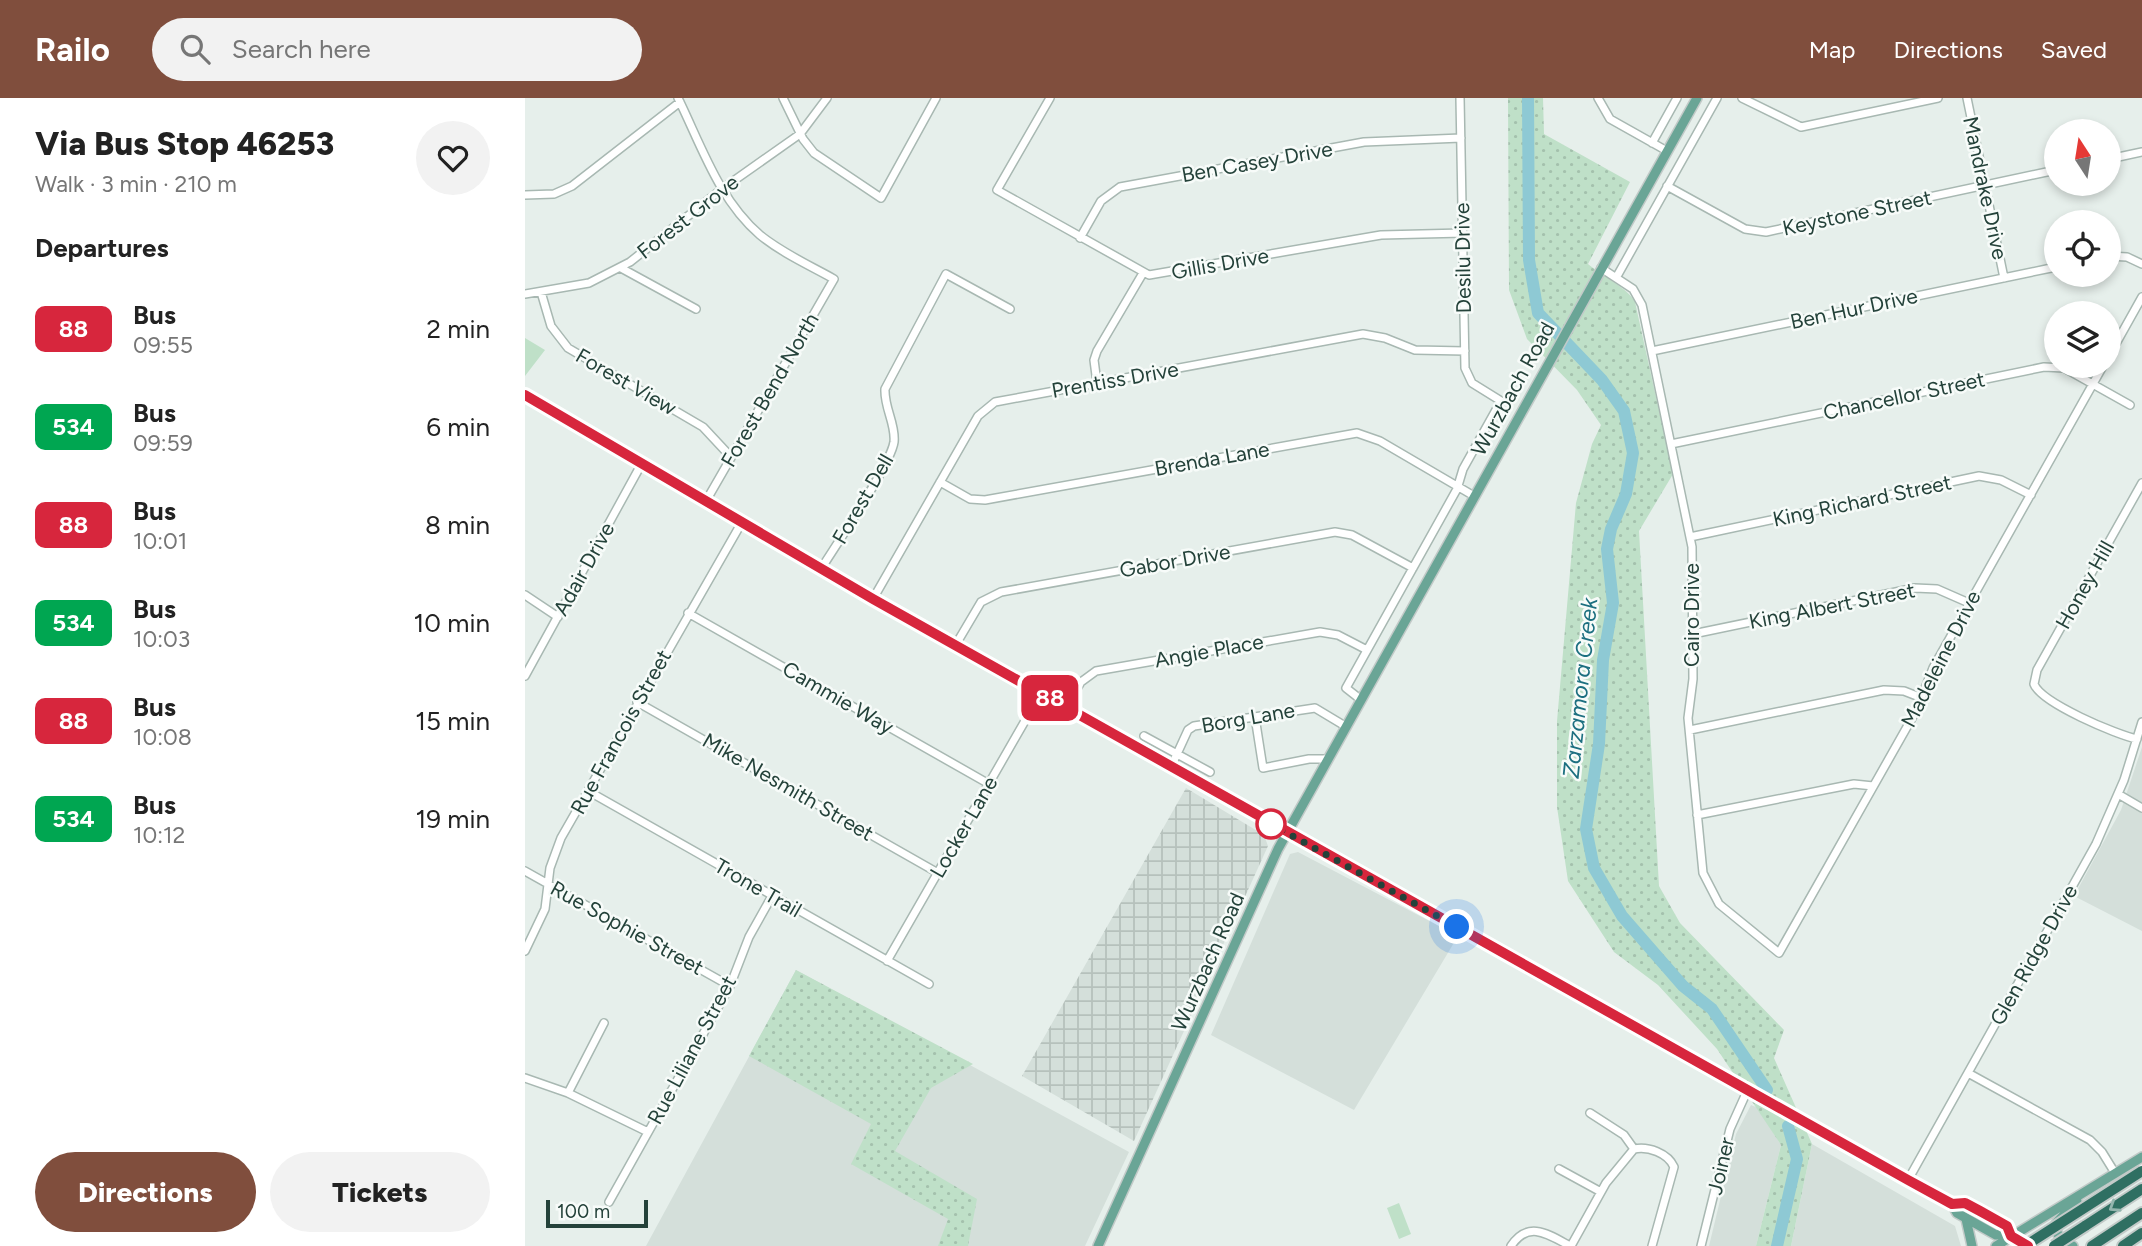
<!DOCTYPE html>
<html lang="en">
<head>
<meta charset="utf-8">
<style>
	body { margin:0; font-family:Figtree,sans-serif; background:#f2f2f2; color:#222; height:100vh; display:flex; flex-direction:column; font-size:26px; white-space:nowrap }
	* { box-sizing:border-box; margin:0 }
	p { font-size:23px; color:#767676 }
	.icon { flex:none; width:38px; height:38px; fill:none; stroke:currentColor; stroke-width:2; stroke-linecap:round; stroke-linejoin:round }
	.map { position:relative; flex:1; overflow:hidden }
	.details { display:flex; flex-direction:column; background:#fff; width:525px }
	.details>* { flex:none }
	.badge { padding:0 14px; border-radius:10px; font-size:24px; line-height:46px }
	.needle { width:46px; rotate:348deg }
	.tools { position:absolute; left:1519px; top:21px; display:grid; gap:14px }
	.tools a { display:grid; place-items:center; width:77px; height:77px; border-radius:50%; background:#fff; box-shadow:0 4px 10px #0003; font-size:35px }
	.scale { position:absolute; left:21px; bottom:18px; width:102px; box-sizing:border-box; padding-left:7px; border:4px solid #24423a; border-top:0; font-size:19px; line-height:24px; white-space:nowrap; color:#24423a; -webkit-text-stroke:5px #f7fbf9; paint-order:stroke }
	.you { position:absolute; width:35px; height:35px; margin:-18px; border:5px solid #fff; border-radius:50%; background:#1a73e8; box-shadow:0 0 0 10px #1a73e833 }
	.map>.badge { position:absolute; translate:-50% -50%; box-shadow:0 0 0 4px #fff }
	h2 { padding:0 35px; font-size:26px; line-height:63px }
	.round { display:grid; place-items:center; flex:none; width:74px; height:74px; border-radius:37px; background:#f2f2f2 }
	.overview { display:flex; align-items:center; justify-content:space-between; height:119px; padding:0 35px }
	h1 { font-size:33px; font-weight:800; line-height:52px }
	.action { display:flex; gap:14px; margin-top:auto; padding:14px 35px }
	.action a { flex:1; height:80px; border-radius:42px; background:#804e3d; color:#fff; font-size:28px; font-weight:800; line-height:80px; text-align:center }
	.action a+a { background:#f2f2f2; color:#222 }
	ul { padding:0; list-style:none }
	li { display:flex; align-items:center; gap:21px; height:98px; padding:0 35px }
	li div { flex:1 }
	li b { display:block; font-size:26px }
	li em { font-style:normal }
	li .badge { min-width:77px; font-weight:700; text-align:center }
	header { display:flex; align-items:center; gap:42px; box-sizing:border-box; height:98px; padding:0 35px; background:#804e3d; color:#fff }
	header strong { font-size:33px }
	nav { display:flex; gap:38px; margin-inline-start:auto; font-size:24px }
	.search { width:490px; height:63px; background:#f2f2f2; display:flex; align-items:center; gap:18px; box-sizing:border-box; padding:0 24px; border-radius:38px; color:#767676; font-size:26px }
	main { display:flex; flex:1; min-height:0 }
	.map>svg:first-child { display:block }
	.built { fill:#d4dfda }
	.industrial { fill:url(#industrial-grid) }
	.grass { fill:url(#grass-dots) }
	.park { fill:#bfe0c8 }
	.lines { fill:none; stroke-linecap:round; stroke-linejoin:round }
	.river { stroke:#8ec9d4; stroke-width:12 }
	.minor-casing { stroke:#a8b8b2; stroke-width:10 }
	.major-casing { stroke:#c2cac8; stroke-width:12 }
	.highway-casing { stroke:#c2cac8; stroke-width:14 }
	.minor { stroke:#fff; stroke-width:7 }
	.major { stroke:#6aa596; stroke-width:9 }
	.highway { stroke:#2f6f62; stroke-width:10 }
	.highway-bridge-casing { stroke:#c2cac8; stroke-width:14; stroke-linecap:butt }
	.highway-bridge { stroke:#2f6f62; stroke-width:10 }
	.oneway { stroke:#93b5ae }
	.line-casing { stroke:#fff; stroke-width:16 }
	.line { stroke:#d7263d; stroke-width:10 }
	.walk { stroke:#24423a; stroke-width:7; stroke-dasharray:0 12.6 }
	.stop-dot { fill:#fff; stroke:#d7263d; stroke-width:3.5 }
	.labels { text-anchor:middle; stroke-width:5; stroke-linejoin:round; paint-order:stroke }
	.street-label { font-size:21px; fill:#24423a; stroke:#f7fbf9 }
	.water-label { font-size:23px; font-style:italic; fill:#1c6f80; stroke:#f7fbf9 }
</style>
</head>
<body>
<header>
<strong>Railo</strong>
<div class="search"><svg class="icon" aria-label="search" viewBox="0 0 24 24"><circle cx="10" cy="10" r="6"/><path d="M15 15l6 6"/></svg>Search here</div>
<nav><a>Map</a><a>Directions</a><a>Saved</a></nav>
</header>
<main>
<section class="details">
<div class="overview"><div><h1>Via Bus Stop 46253</h1><p>Walk · 3 min · 210 m</p></div><a class="round"><svg class="icon" aria-label="heart" viewBox="0 0 24 24"><path d="M12 20l-8-8c-3-5 5-10 8-4 3-6 11-1 8 4z"/></svg></a></div>
<h2>Departures</h2>
<ul>
<li><span class="badge" style="background:#d7263d;color:#fff">88</span><div><b>Bus</b><p>09:55</p></div><em>2 min</em></li>
<li><span class="badge" style="background:#00a651;color:#fff">534</span><div><b>Bus</b><p>09:59</p></div><em>6 min</em></li>
<li><span class="badge" style="background:#d7263d;color:#fff">88</span><div><b>Bus</b><p>10:01</p></div><em>8 min</em></li>
<li><span class="badge" style="background:#00a651;color:#fff">534</span><div><b>Bus</b><p>10:03</p></div><em>10 min</em></li>
<li><span class="badge" style="background:#d7263d;color:#fff">88</span><div><b>Bus</b><p>10:08</p></div><em>15 min</em></li>
<li><span class="badge" style="background:#00a651;color:#fff">534</span><div><b>Bus</b><p>10:12</p></div><em>19 min</em></li>
</ul>
<div class="action"><a>Directions</a><a>Tickets</a></div>
</section>
<div class="map">
<svg width="1617" height="1148" viewBox="0 0 1617 1148">
	<defs>
		<pattern id="industrial-grid" width="8" height="8" patternUnits="userSpaceOnUse" patternTransform="scale(1.75)"><rect width="8" height="8" fill="#d4dfda"/><path d="M0 4h8M4 0v8" fill="none" stroke="#b6c1bc"/></pattern>
		<pattern id="grass-dots" width="8" height="8" patternUnits="userSpaceOnUse" patternTransform="scale(1.75)"><rect width="8" height="8" fill="#bfe0c8"/><path d="M2 2h.1M6 6h.1" fill="none" stroke="#a4c1ad" stroke-width="1.8" stroke-linecap="round"/></pattern>
	</defs>
	<rect width="100%" height="100%" fill="#e6efeb"/>
	<!-- built -->
	<path class="built" d="M1617,649V833L1549,798L1596,712Z
		M773,754L933,838L829,1012L686,937L765,756Z
		M271,872L604,1054L560,1148H121Z
		M1226,1007L1233,1010L1256,1047L1231,1148H1184L1211,1036Z
		M1287,1046L1430,1128L1436,1148H1266Z"/>
	<!-- industrial -->
	<path class="industrial" d="M661,690L739,737L743,748L609,1043L497,978Z"/>
	<!-- grass -->
	<path class="grass" d="M983,0H1018L1019,36L1105,84L1063,166C1077,178 1104,191 1110,204L1148,376L1114,433L1134,788L1155,825L1259,932L1249,960L1287,1046L1266,1148H1231L1256,1047L1192,951L1133,887L1089,854L1043,783L1032,709V623L1051,405L1067,346L1076,327L1052,292L1002,241L984,192Z
		M271,872L448,966L406,990L370,1053L452,1101L443,1148H413L423,1121L326,1066L346,1026L224,958Z"/>
	<!-- park -->
	<path class="park" d="M0,240L20,252L0,278Z
		M874,1105L886,1136L874,1141L862,1110Z"/>
	<g class="lines">
		<!-- river -->
		<path class="river" d="M1003,0L1004,162L1013,215L1077,282L1099,313L1108,355L1101,396L1086,431L1082,451L1088,505L1078,562L1074,646L1061,731L1069,770L1097,818L1158,888L1187,911L1242,992
			M1252,1148L1272,1061L1263,1028"/>
		<defs>
			<path id="minor" d="M153,0C176,47 194,102 235,137C257,155 284,167 309,181L181,403
				M258,0L278,41L289,55L356,100L411,0
				M525,0L472,92L624,177L856,137L938,135
				M1073,0L1085,21L1142,53
				M1217,0L1276,29L1413,0
				M1442,0L1479,180
				M1127,45L1152,0
				M1584,61L1617,54
				M1142,88L1220,131L1241,134L1531,72
				M0,97L29,96L47,88L155,4
				M555,140L576,103L595,89L839,44L936,40
				M1584,158L1602,159L1617,166
				M96,170L171,211
				M1076,170L1108,191L1117,207L1167,449L1168,581L1163,620L1178,775L1194,806L1254,855L1391,613L1408,570L1578,268
				M1091,180L1192,0
				M16,194L26,228L43,250L178,329L206,359
				M0,196L64,185L105,164L197,91L275,36L302,0
				M1127,253L1531,169
				M1584,258L1617,199
				M572,285L569,262L572,253L618,175
				M1146,346L1519,269L1539,270L1605,307
				M415,384L445,401L460,402L832,335L855,343L949,398
				M1165,439L1454,378L1476,382L1506,397
				M296,471C311,447 366,366 369,344C371,326 359,310 360,291L421,176L485,211
				M0,497L33,519
				M348,501L453,318L470,304L838,236L860,240L890,252L940,253
				M163,515L464,686
				M1168,536L1390,490L1412,491L1444,505
				M430,548L456,504L476,494L810,434L827,437L888,470
				M0,578L117,365
				M835,601L821,590L932,391L938,371L976,303L947,285L940,270L935,0
				M112,604L413,775
				M541,609L556,584L571,573L795,534L813,537L842,552
				M730,619L738,670L784,661H802
				M1165,632L1359,592L1379,593L1397,600
				M619,638L685,674
				M1612,641C1592,637 1516,605 1509,586L1512,572L1617,385
				M646,669L663,632L669,628L790,610L820,628
				M63,693L404,886
				M1593,696L1617,710
				M1172,717L1329,686L1348,688
				M0,773L205,888
				M0,853L20,811L25,770L36,740L217,424
				M362,863L516,595
				M1443,975L1565,1042L1577,1054L1590,1075
				M0,980L43,995L123,1034
				M43,995L79,925
				M1065,1015L1099,1037L1109,1051
				M1109,1051C1123,1048 1143,1055 1149,1069L1127,1148
				M1034,1071L1076,1094
				M1383,1082L1571,746L1599,682L1617,624
				M84,1104L205,888L224,839L247,798
				M986,1148C1003,1122 1023,1136 1045,1148
				M1046,1148L1081,1085L1109,1051
				M1176,1148L1205,1031L1223,991"/>
			<path id="major" d="M0,297L348,501L1427,1106L1432,1115L1471,1137L1483,1135
				M1427,1106C1460,1103 1479,1134 1503,1148
				M1441,1121L1447,1148
				M573,1148L753,751L1172,0
				M1471,1148L1617,1059
				M1548,1148L1535,1140L1530,1131L1532,1124L1552,1103"/>
			<path id="highway" d="M1560,1128L1617,1091
				M1567,1148L1617,1115
				M1598,1148L1617,1135"/>
		</defs>
		<!-- minor casing -->
		<use href="#minor" class="minor-casing"/>
		<!-- major casing -->
		<use href="#major" class="major-casing"/>
		<!-- highway casing -->
		<use href="#highway" class="highway-casing"/>
		<!-- minor -->
		<use href="#minor" class="minor"/>
		<!-- major -->
		<use href="#major" class="major"/>
		<!-- highway -->
		<use href="#highway" class="highway"/>
		<defs>
			<path id="highway-bridge" d="M1500,1148L1617,1073
				M1529,1148L1560,1128"/>
		</defs>
		<!-- highway-bridge casing -->
		<use href="#highway-bridge" class="highway-bridge-casing"/>
		<!-- highway-bridge -->
		<use href="#highway-bridge" class="highway-bridge"/>
	</g>
	<!-- one-way arrows -->
	<defs><path id="oneway-chevron" d="M-2-3.5L2.5 0L-2 3.5" fill="none" stroke-width="1.6" stroke-linecap="round" stroke-linejoin="round" transform="scale(1.75)"/></defs>
	<use class="oneway" href="#oneway-chevron" transform="translate(1589 1109) rotate(147)"/>
	<g class="lines">
		<defs>
			<path id="line" d="M0,297L348,501L1383,1082L1427,1106L1440,1105L1455,1113L1482,1128L1486,1138L1503,1148"/>
		</defs>
		<!-- line casing -->
		<use href="#line" class="line-casing"/>
		<!-- line -->
		<use href="#line" class="line"/>
		<!-- walk -->
		<path class="walk" d="M746,726L932,829"/>
	</g>
	<!-- markers -->
	<circle class="stop-dot" cx="746" cy="726" r="14"/>
	<g class="labels">
		<!-- street labels -->
		<g class="street-label">
			<text transform="translate(732 64) rotate(-10)" y="7">Ben Casey Drive</text>
			<text transform="translate(1460 90) rotate(78)" y="7">Mandrake Drive</text>
			<text transform="translate(1332 115) rotate(-12)" y="7">Keystone Street</text>
			<text transform="translate(163 119) rotate(-38)" y="7">Forest Grove</text>
			<text transform="translate(938 160) rotate(-91)" y="7">Desilu Drive</text>
			<text transform="translate(695 166) rotate(-10)" y="7">Gillis Drive</text>
			<text transform="translate(1329 211) rotate(-12)" y="7">Ben Hur Drive</text>
			<text transform="translate(590 282) rotate(-10)" y="7">Prentiss Drive</text>
			<text transform="translate(101 284) rotate(30)" y="7">Forest View</text>
			<text transform="translate(988 291) rotate(-61)" y="7">Wurzbach Road</text>
			<text transform="translate(245 292) rotate(-60)" y="7">Forest Bend North</text>
			<text transform="translate(1379 298) rotate(-12)" y="7">Chancellor Street</text>
			<text transform="translate(687 361) rotate(-10)" y="7">Brenda Lane</text>
			<text transform="translate(338 401) rotate(-60)" y="7">Forest Dell</text>
			<text transform="translate(1337 403) rotate(-12)" y="7">King Richard Street</text>
			<text transform="translate(650 463) rotate(-10)" y="7">Gabor Drive</text>
			<text transform="translate(59 471) rotate(-61)" y="7">Adair Drive</text>
			<text transform="translate(1560 487) rotate(-61)" y="7">Honey Hill</text>
			<text transform="translate(1307 508) rotate(-11)" y="7">King Albert Street</text>
			<text transform="translate(1167 517) rotate(-90)" y="7">Cairo Drive</text>
			<text transform="translate(684 553) rotate(-10)" y="7">Angie Place</text>
			<text transform="translate(1416 561) rotate(-63)" y="7">Madeleine Drive</text>
			<text transform="translate(313 600) rotate(30)" y="7">Cammie Way</text>
			<text transform="translate(723 620) rotate(-10)" y="7">Borg Lane</text>
			<text transform="translate(96 634) rotate(-61)" y="7">Rue Francois Street</text>
			<text transform="translate(263 689) rotate(30)" y="7">Mike Nesmith Street</text>
			<text transform="translate(439 729) rotate(-60)" y="7">Locker Lane</text>
			<text transform="translate(233 790) rotate(30)" y="7">Trone Trail</text>
			<text transform="translate(102 830) rotate(29)" y="7">Rue Sophie Street</text>
			<text transform="translate(1509 857) rotate(-61)" y="7">Glen Ridge Drive</text>
			<text transform="translate(683 864) rotate(-66)" y="7">Wurzbach Road</text>
			<text transform="translate(167 952) rotate(-62)" y="7">Rue Liliane Street</text>
			<text transform="translate(1196 1068) rotate(-77)" y="7">Joiner</text>
		</g>
		<!-- water labels -->
		<g class="water-label">
			<text transform="translate(1055 590) rotate(-84)" y="8">Zarzamora Creek</text>
		</g>
	</g>
</svg>
<div class="tools">
<a><svg class="needle" viewBox="-14 -14 28 28"><path d="M0-13l5 13h-10z" fill="#e53935"/><path d="M0 13l5-13h-10z" fill="#767676"/></svg></a>
<a><svg class="icon" aria-label="locate" viewBox="0 0 24 24"><circle cx="12" cy="12" r="6"/><path d="M12 2v4M12 18v4M2 12h4M18 12h4"/></svg></a>
<a><svg class="icon" aria-label="layers" viewBox="0 0 24 24"><path d="M12 4l9 5-9 5-9-5zM3 14l9 5 9-5"/></svg></a>
</div>
<div class="scale">100 m</div>
<div class="you" style="left:932px;top:829px"></div>
<b class="badge" style="left:525px;top:600px;background:#d7263d;color:#fff">88</b>
</div>
</main>
</body>
</html>
